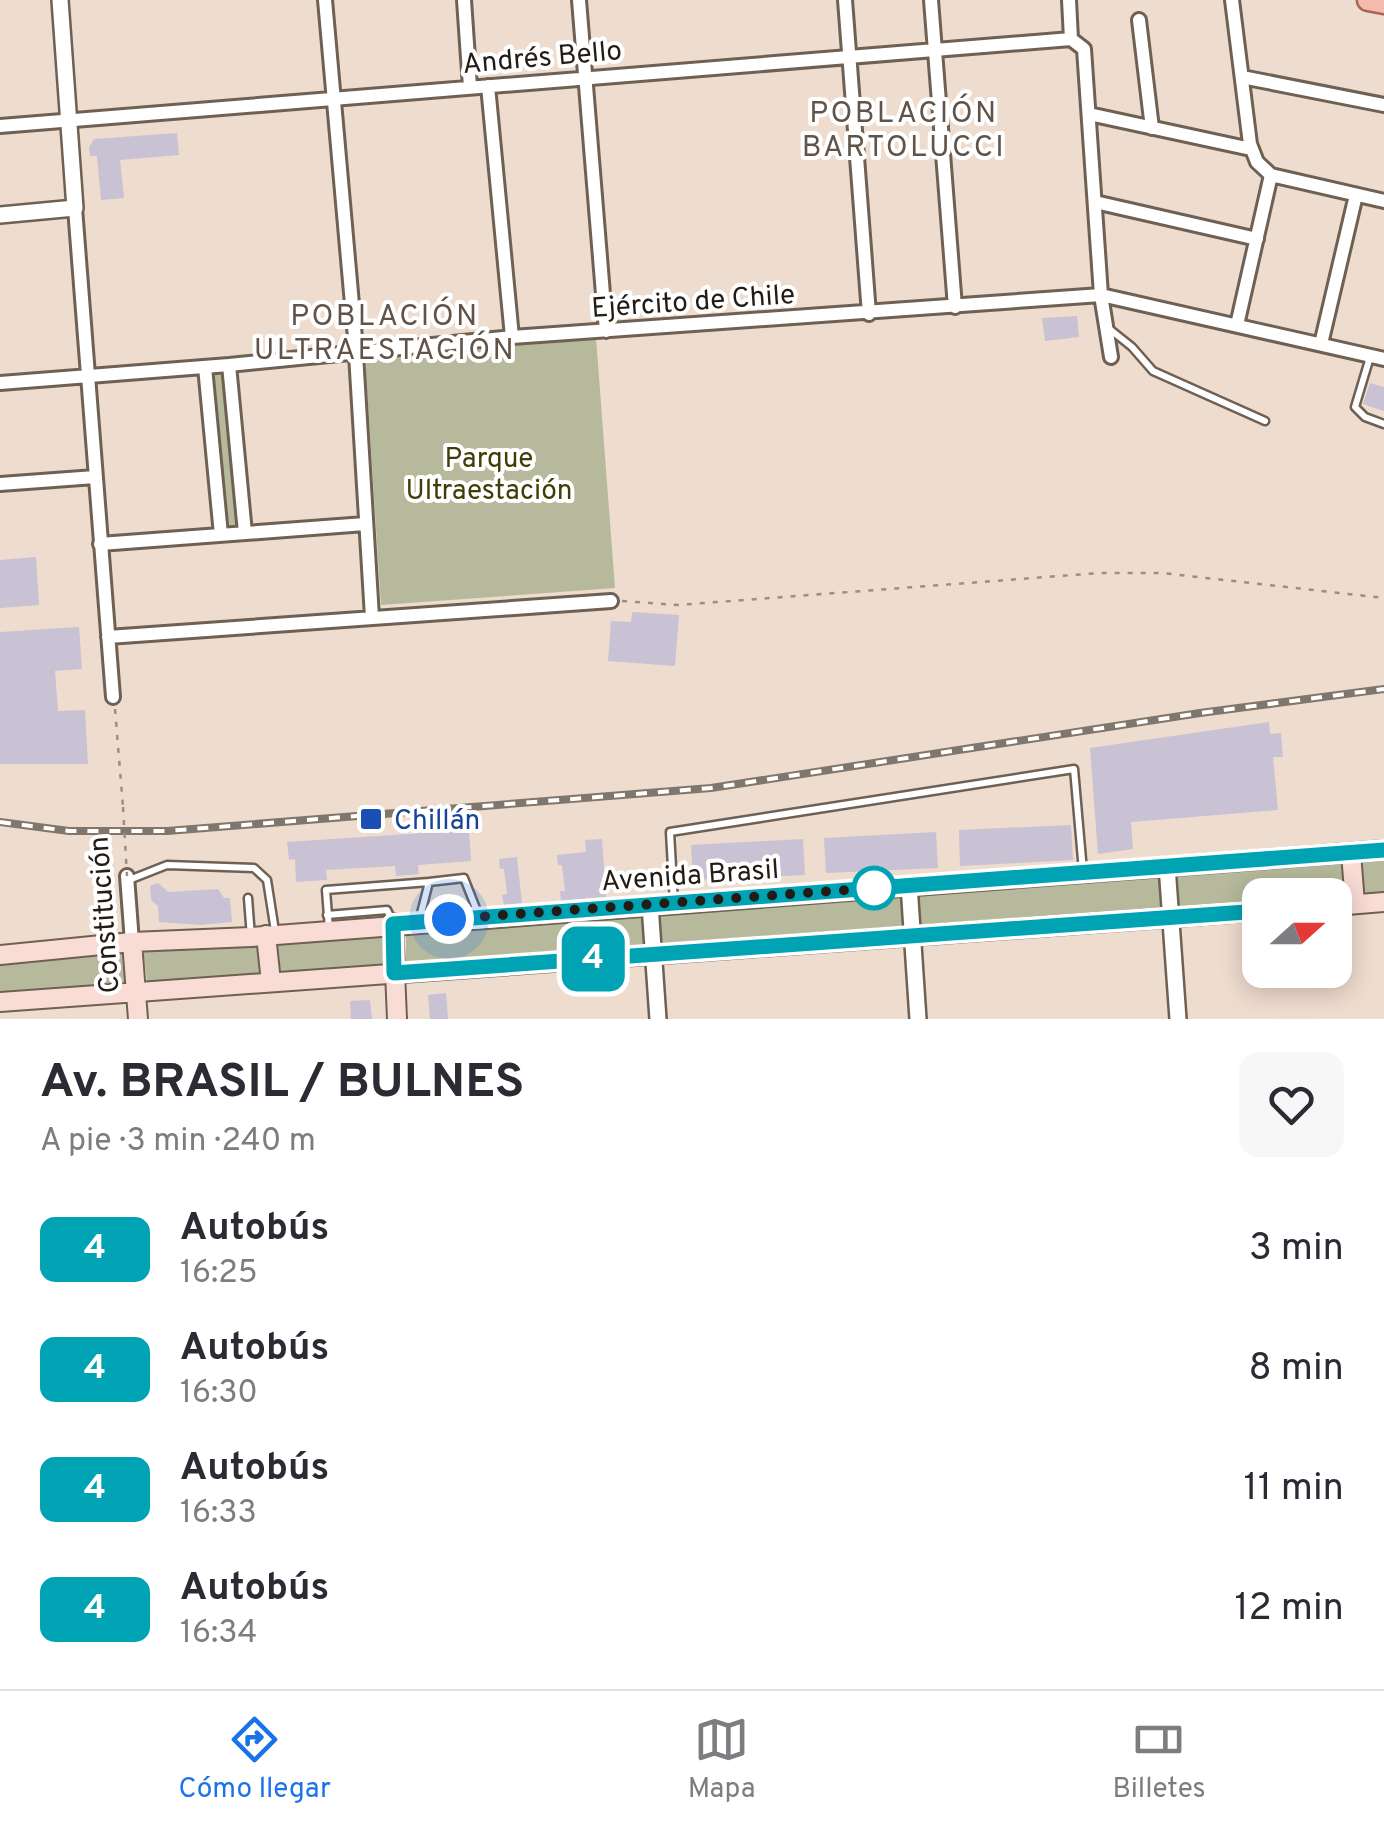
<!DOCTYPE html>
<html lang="es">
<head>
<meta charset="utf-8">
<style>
	body { margin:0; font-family:Overpass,sans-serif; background:#f7f7f7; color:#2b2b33; height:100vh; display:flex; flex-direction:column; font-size:38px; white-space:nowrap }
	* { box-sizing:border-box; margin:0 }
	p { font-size:32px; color:#7c7c81 }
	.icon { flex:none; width:55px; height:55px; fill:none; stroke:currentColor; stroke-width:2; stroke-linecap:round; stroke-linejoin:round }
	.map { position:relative; height:1019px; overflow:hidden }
	.drawer { display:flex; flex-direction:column; background:#fff; flex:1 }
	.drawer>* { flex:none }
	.badge { padding:0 20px; border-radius:15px; font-size:35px; line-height:65px }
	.needle { width:65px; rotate:69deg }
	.fabs { position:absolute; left:1242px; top:878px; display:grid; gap:20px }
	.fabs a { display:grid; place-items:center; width:110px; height:110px; border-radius:20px; background:#fff; box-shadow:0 5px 25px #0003; font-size:50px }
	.you { position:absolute; width:50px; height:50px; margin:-25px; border:8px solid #fff; border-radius:50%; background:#1a73e8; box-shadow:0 0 0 15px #1a73e833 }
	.map>.badge { position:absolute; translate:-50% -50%; box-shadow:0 0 0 5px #fff }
	.round { display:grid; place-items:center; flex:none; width:105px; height:105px; border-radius:20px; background:#f7f7f7 }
	.overview { display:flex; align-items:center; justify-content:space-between; height:170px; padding:0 40px }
	h1 { font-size:48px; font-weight:700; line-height:75px }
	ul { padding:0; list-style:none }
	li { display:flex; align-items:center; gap:30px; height:120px; padding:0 40px }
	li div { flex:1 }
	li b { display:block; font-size:38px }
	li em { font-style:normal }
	li .badge { min-width:110px; font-weight:700; text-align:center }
	.tabs { display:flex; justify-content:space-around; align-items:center; height:140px; border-top:2px solid #e1e1e2; background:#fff; font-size:28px; color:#7c7c81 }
	.tabs a { display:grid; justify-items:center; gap:5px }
	.tabs .on { color:#1a73e8 }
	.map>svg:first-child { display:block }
	.green { fill:#b7b99c }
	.building { fill:#c9c1d4 }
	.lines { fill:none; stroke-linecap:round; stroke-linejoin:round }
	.service-casing { stroke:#6e6053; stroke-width:11 }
	.minor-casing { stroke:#6e6053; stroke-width:18 }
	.tertiary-casing { stroke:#6e6053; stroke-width:20 }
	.secondary-casing { stroke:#6e6053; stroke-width:22 }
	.primary-casing { stroke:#a66555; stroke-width:25 }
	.path { stroke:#9b8e83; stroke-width:2.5; stroke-dasharray:5 8; stroke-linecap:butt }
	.service { stroke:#fff; stroke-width:6 }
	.minor { stroke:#fff; stroke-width:12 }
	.tertiary { stroke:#fff; stroke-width:15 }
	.secondary { stroke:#fadcd6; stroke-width:18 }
	.primary { stroke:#f4baad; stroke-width:20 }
	.rail-casing { stroke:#81766c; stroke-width:8 }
	.rail { stroke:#fff; stroke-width:4; stroke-dasharray:11; stroke-linecap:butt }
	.path-bridge { stroke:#9b8e83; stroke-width:2.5; stroke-dasharray:5 8; stroke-linecap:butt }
	.line-casing { stroke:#fff; stroke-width:22 }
	.line { stroke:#00a3b4; stroke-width:15 }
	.walk { stroke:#221c16; stroke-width:10; stroke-dasharray:0 18 }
	.transit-dot { fill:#1a4fb4; stroke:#fff; stroke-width:4 }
	.stop-dot { fill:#fff; stroke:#00a3b4; stroke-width:5 }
	.labels { text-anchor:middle; stroke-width:8; stroke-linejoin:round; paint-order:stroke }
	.street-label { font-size:28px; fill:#221c16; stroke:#fff }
	.park-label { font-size:28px; fill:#3e3e06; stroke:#fff }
	.transit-label { font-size:28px; fill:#164399; stroke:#fff; text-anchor:start }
	.neighbourhood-label { font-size:30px; letter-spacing:2.5px; fill:#615347; stroke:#fff }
</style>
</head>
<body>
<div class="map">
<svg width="1384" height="1019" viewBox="0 0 1384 1019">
	<rect width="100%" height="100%" fill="#eedcce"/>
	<!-- green -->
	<path class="green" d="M596,338L615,588L381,605L365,358Z
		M227,372L242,525L225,526L211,374Z
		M1384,855V896L1362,897L1359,856Z
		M1342,860L1344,896L1260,895V904L1176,911L1173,871Z
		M1160,872L1162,913L916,931L912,890Z
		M903,897L905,932L659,946L656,912Z
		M644,912L648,948L406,966V930Z
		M383,932L386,968L147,981L143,949Z
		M124,951L127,986L0,996V962Z"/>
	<!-- building -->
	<path class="building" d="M177,133L179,155L120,160L124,198L101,200L97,156H90L89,147L94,139Z
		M1077,316L1079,337L1045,341L1042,318Z
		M1370,383L1384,387V411L1363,404Z
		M36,557L39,605L0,608V560Z
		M632,612L679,615L675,666L608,661L611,621L631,622Z
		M79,627L82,669L55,671L58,711L85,710L88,764H0V632Z
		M1269,722L1270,734L1281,733L1283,757H1273L1278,810L1131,822L1133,849L1098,854L1090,748Z
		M1071,825L1073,860L960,866L959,830Z
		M469,830L471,861L418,865L419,874L396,876L395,866L326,870L327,880L296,882L295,859L289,860L287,842Z
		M936,832L938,868L826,873L824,838Z
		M602,839L606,897L561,901L560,891H565L562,865H558L557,855L586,852L585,840Z
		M803,839L805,875L693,880L691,845Z
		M517,857L522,903L504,905L502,895L507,894L504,869H500L499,859Z
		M158,883L168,892L218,889L224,898H230L232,922L200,925L159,922L158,906L151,900L150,886Z
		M446,993L448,1019H430L428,995Z
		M370,1000L372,1019H351L350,1001Z"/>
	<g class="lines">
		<defs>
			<path id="service" d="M1107,327L1132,347L1153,371L1265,421
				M1370,357L1355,407L1365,417L1384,424
				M129,880L167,865L254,868L267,880L275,931
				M248,898L251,937
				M674,903L670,832L1074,769L1083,871
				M327,915L387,910L393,922
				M419,921L429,882L464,878L479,916
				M329,929L326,890L429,882"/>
			<path id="minor" d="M325,0L355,338L372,617
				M464,0L470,87
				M579,0L606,331
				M845,0L869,314
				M931,0L955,307
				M1069,0L1071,39
				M1232,0L1250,144L1257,162L1271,175L1384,201
				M1139,20L1152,128
				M1242,77L1384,105
				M488,86L512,337
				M1089,114L1251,149
				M0,126L1071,39L1084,49L1101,295L1111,357
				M1095,202L1257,239
				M75,208L113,697
				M1237,325L1271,175
				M1321,344L1356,195
				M229,365L245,533
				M205,367L221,535
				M0,383L229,365L512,337L1101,295L1384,359
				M0,484L95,477
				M100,544L365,524
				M108,637L611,601
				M127,876L132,942"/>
			<path id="tertiary" d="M0,215L75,208L60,0
				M1167,866L1178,1019
				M909,885L918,1019
				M650,905L658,1019"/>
			<path id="secondary" d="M1351,853L1355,904
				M1335,906L1384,902
				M393,923L397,1019
				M266,935L271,982
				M132,942L138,1019
				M0,955L132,942L251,937L1384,850
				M0,1002L1260,911"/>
			<path id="primary" d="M1368,0L1384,3"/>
		</defs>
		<!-- service casing -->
		<use href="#service" class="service-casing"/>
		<!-- minor casing -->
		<use href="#minor" class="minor-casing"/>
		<!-- tertiary casing -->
		<use href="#tertiary" class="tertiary-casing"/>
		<!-- secondary casing -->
		<use href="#secondary" class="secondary-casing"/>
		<!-- primary casing -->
		<use href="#primary" class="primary-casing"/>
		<!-- path -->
		<path class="path" d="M622,601L678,605L1099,573H1162L1384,598
			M115,709L123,807"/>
		<!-- service -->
		<use href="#service" class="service"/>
		<!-- minor -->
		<use href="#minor" class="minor"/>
		<!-- tertiary -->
		<use href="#tertiary" class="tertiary"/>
		<!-- secondary -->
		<use href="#secondary" class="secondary"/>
		<!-- primary -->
		<use href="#primary" class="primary"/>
		<defs>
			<path id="rail" d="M0,822L69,831H167L711,788L1200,713L1384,689"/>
		</defs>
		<!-- rail casing -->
		<use href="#rail" class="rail-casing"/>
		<!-- rail -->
		<use href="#rail" class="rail"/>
		<!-- path-bridge -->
		<path class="path-bridge" d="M123,807L127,876"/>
	</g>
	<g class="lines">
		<defs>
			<path id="line" d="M1260,911L394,973L393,924L1384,850"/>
		</defs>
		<!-- line casing -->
		<use href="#line" class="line-casing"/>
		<!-- line -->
		<use href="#line" class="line"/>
		<!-- walk -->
		<path class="walk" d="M449,919L874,888"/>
	</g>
	<!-- markers -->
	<rect class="transit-dot" x="359" y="807" width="24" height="24" rx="5"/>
	<circle class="stop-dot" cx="874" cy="888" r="20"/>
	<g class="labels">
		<!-- street labels -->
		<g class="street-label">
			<text transform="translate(542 56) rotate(-5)" y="10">Andrés Bello</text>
			<text transform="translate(693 300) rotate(-4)" y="10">Ejército de Chile</text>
			<text transform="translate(690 874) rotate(-4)" y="10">Avenida Brasil</text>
			<text transform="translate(103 915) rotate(-94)" y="10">Constitución</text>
		</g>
		<!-- park labels -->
		<g class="park-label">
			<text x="489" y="467">Parque<tspan x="489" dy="32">Ultraestación</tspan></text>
		</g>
		<!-- transit labels -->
		<g class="transit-label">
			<text x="394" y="829">Chillán</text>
		</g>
		<!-- neighbourhood labels -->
		<g class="neighbourhood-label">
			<text x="904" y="122">POBLACIÓN<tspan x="904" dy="34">BARTOLUCCI</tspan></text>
			<text x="385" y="325">POBLACIÓN<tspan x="385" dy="34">ULTRAESTACIÓN</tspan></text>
		</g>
	</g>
</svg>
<div class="fabs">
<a><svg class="needle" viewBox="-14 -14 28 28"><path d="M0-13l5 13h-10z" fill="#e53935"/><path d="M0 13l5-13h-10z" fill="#7c7c81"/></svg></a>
</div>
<div class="you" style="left:449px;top:919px"></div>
<b class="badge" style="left:593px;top:959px;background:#00a3b4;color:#fff">4</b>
</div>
<section class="drawer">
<div class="overview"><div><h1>Av. BRASIL / BULNES</h1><p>A pie · 3 min · 240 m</p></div><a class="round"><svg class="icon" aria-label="heart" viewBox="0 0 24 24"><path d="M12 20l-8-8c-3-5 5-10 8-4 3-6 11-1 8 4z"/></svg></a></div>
<ul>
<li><span class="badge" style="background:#00a3b4;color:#fff">4</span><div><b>Autobús</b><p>16:25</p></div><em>3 min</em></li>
<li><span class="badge" style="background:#00a3b4;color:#fff">4</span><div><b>Autobús</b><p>16:30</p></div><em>8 min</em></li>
<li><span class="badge" style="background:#00a3b4;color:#fff">4</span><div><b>Autobús</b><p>16:33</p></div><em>11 min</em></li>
<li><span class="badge" style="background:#00a3b4;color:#fff">4</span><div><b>Autobús</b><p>16:34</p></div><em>12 min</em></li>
</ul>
</section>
<nav class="tabs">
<a class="on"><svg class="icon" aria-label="directions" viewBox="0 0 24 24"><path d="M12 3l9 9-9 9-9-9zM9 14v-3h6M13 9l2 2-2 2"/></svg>Cómo llegar</a>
<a><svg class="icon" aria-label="map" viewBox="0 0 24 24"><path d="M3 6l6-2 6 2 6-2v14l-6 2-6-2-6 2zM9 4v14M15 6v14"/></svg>Mapa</a>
<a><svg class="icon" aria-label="tickets" viewBox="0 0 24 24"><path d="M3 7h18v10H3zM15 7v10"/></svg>Billetes</a>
</nav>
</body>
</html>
